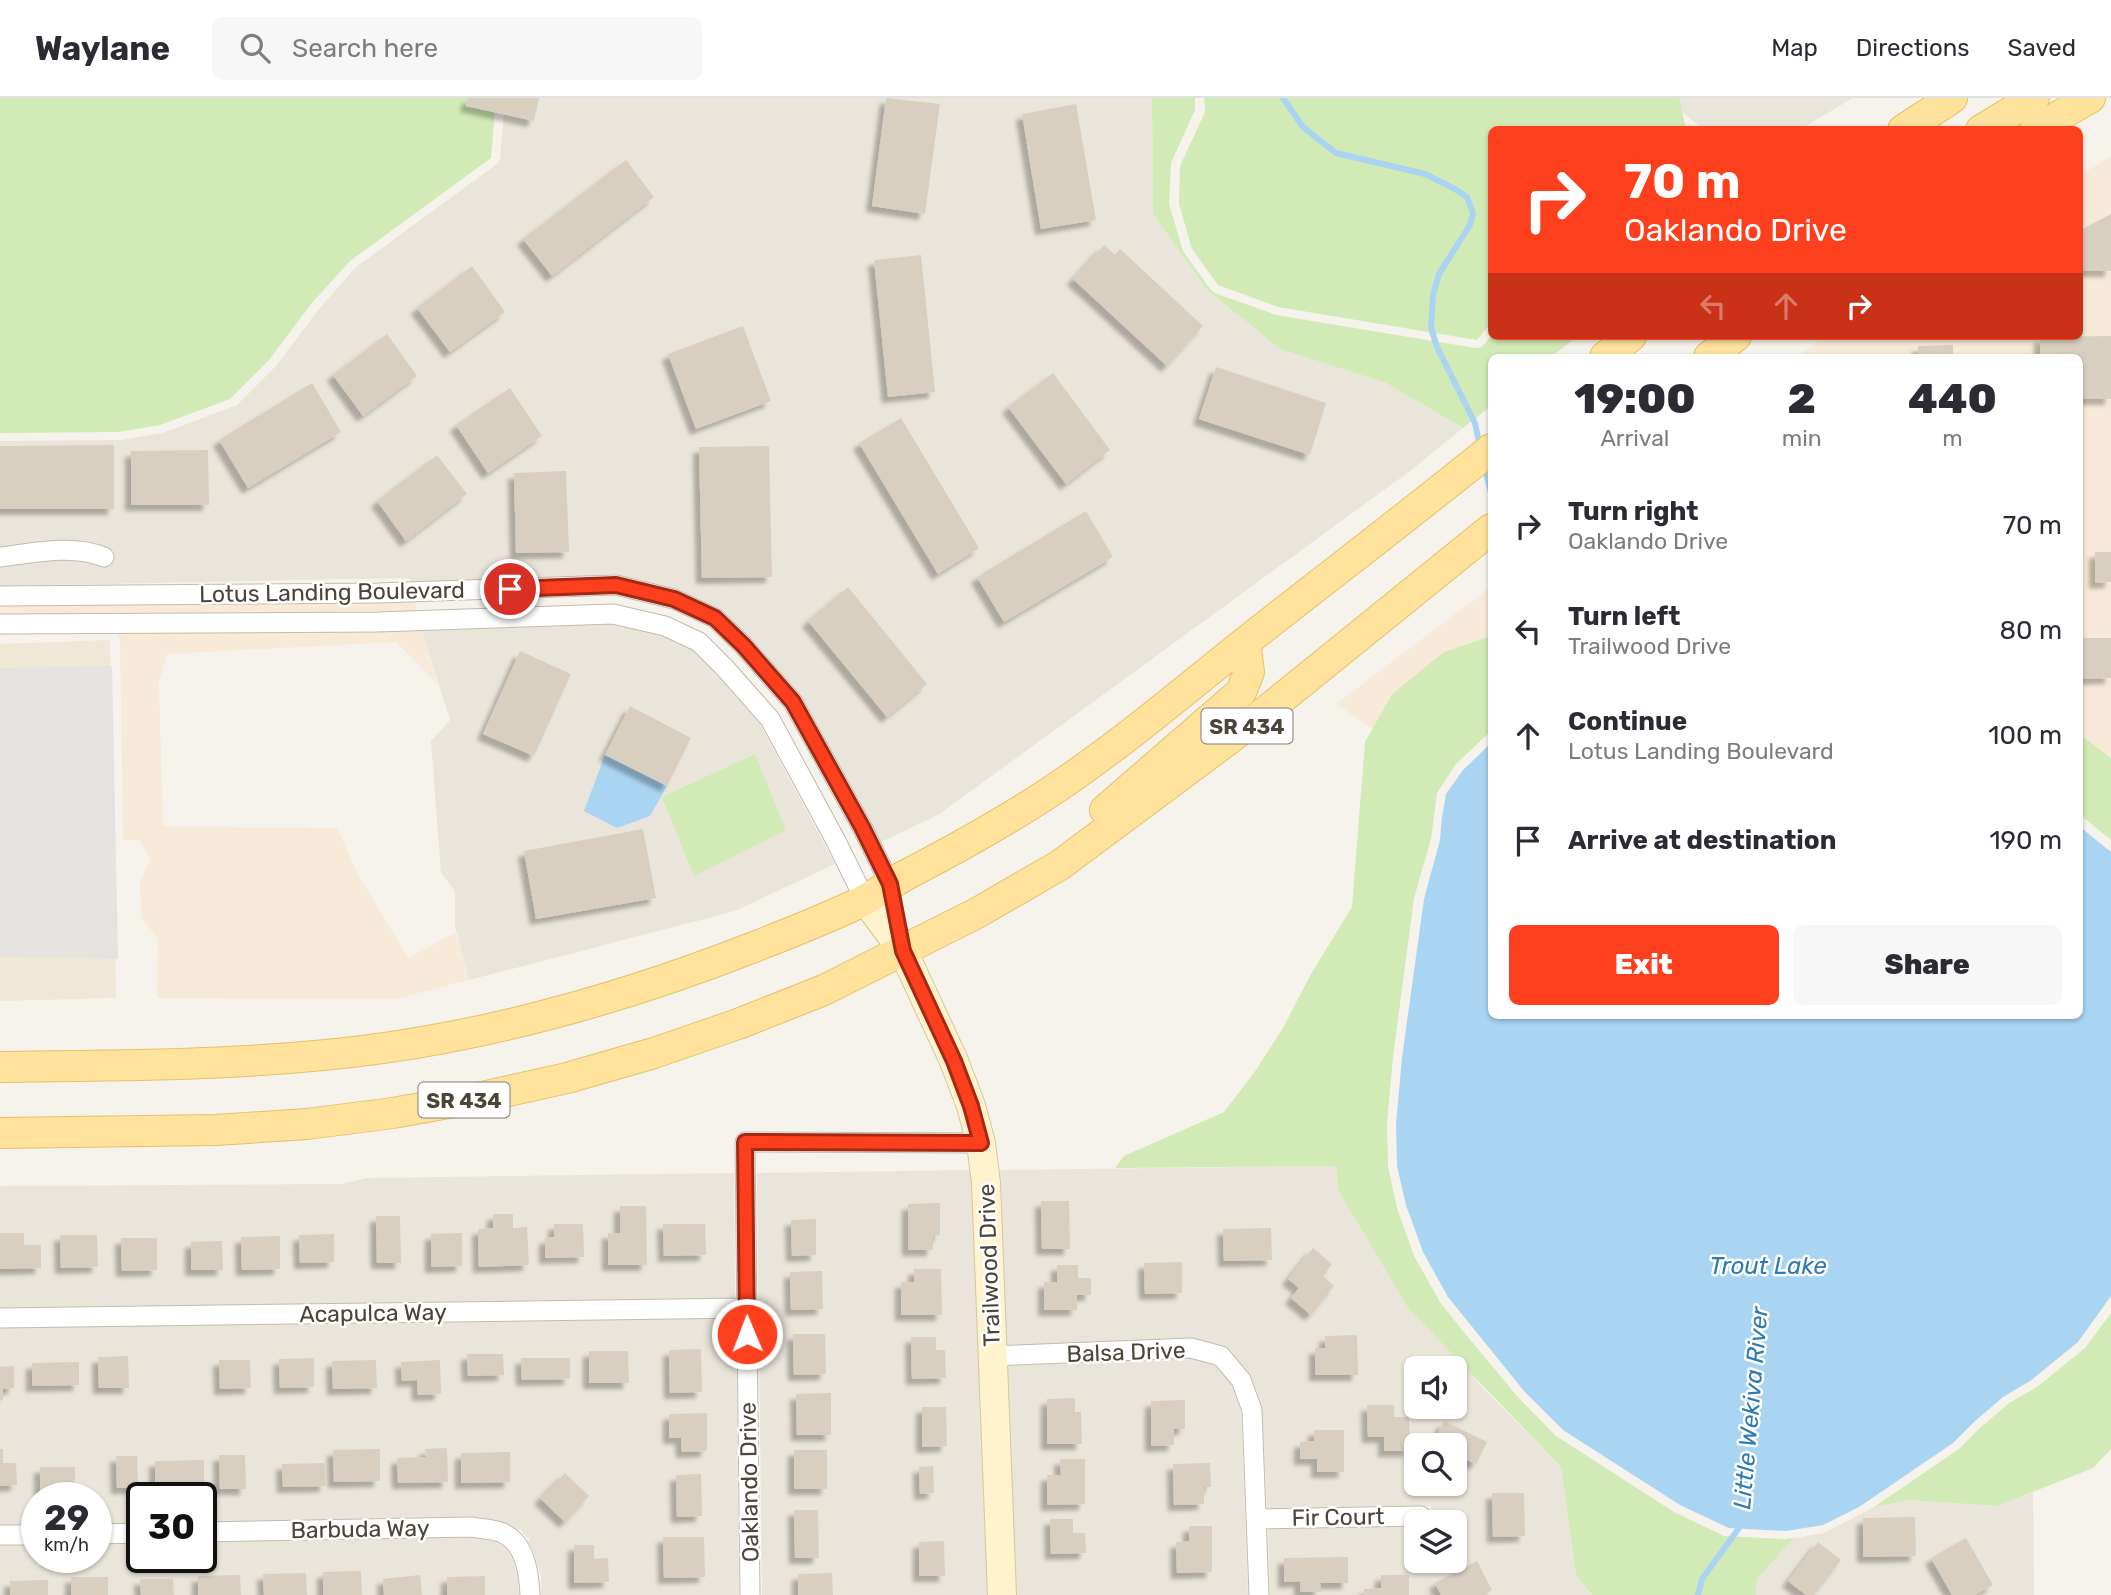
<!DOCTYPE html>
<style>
body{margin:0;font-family:Rubik,sans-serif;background:#f7f7f7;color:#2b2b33;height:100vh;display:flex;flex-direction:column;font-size:26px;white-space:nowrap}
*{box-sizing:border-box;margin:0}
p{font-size:23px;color:#7c7c81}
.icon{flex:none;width:38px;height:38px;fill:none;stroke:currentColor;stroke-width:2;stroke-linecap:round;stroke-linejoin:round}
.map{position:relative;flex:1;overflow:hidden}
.details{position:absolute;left:1488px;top:256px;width:595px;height:665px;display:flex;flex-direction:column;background:#fff;border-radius:10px;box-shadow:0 2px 5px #0004}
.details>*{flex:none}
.top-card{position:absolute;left:1488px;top:28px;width:595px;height:214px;border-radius:10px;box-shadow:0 2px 5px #0004;background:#fc3f1d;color:#fff;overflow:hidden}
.tools{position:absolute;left:1404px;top:1258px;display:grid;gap:14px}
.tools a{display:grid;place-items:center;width:63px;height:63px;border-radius:10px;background:#fff;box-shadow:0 2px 5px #0004;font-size:35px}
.speed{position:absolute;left:21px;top:1384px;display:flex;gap:14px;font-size:35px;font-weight:700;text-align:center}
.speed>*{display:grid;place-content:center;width:91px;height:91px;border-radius:50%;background:#fff;box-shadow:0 2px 5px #0004;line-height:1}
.speed small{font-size:18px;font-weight:400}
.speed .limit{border:4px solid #111;border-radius:10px;background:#fff;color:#111}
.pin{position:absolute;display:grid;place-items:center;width:60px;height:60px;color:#fff;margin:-30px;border:4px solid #fff;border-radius:50%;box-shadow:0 2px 7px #0007}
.me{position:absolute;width:77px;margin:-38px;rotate:359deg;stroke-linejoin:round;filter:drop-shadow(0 0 5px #0008)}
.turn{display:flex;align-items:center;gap:24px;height:147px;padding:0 21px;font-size:32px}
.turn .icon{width:91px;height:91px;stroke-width:2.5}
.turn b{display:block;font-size:49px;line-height:60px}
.lanes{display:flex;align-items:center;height:66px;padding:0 21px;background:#0003;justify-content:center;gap:35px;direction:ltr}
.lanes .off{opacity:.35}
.eta{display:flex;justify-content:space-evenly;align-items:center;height:119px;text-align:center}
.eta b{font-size:42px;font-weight:800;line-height:49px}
.button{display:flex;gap:14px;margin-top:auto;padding:14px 21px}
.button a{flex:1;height:80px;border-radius:10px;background:#fc3f1d;color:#fff;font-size:28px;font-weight:800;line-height:80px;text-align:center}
.button a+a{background:#f7f7f7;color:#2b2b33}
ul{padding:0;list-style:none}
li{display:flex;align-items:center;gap:21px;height:105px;padding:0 21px}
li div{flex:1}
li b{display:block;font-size:26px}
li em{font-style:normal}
header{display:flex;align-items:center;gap:42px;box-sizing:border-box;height:98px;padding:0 35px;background:#fff;border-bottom:2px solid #e1e1e2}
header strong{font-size:33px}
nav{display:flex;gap:38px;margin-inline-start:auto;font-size:24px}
.search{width:490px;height:63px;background:#f7f7f7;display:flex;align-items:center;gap:18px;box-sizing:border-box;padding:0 24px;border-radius:10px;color:#7c7c81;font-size:26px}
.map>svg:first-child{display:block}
.residential{fill:#eae5da;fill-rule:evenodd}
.commercial{fill:#f7ead8}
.education{fill:#efe8d6}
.green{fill:#d2eab5}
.parking{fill:#e5e3e0}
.water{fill:#a9d4f2}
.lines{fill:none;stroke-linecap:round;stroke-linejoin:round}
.stream{stroke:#a9d4f2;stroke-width:6}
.building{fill:#d8cfc1;filter:url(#shadow)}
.street-casing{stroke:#c2bbae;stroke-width:21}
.secondary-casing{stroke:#d6c79b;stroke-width:30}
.primary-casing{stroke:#e6c16a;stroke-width:32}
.street{stroke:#fff;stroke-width:19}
.secondary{stroke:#fff3cd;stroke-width:28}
.primary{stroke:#ffe39c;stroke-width:30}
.route-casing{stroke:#a42913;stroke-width:18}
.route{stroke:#fc3f1d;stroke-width:12}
.labels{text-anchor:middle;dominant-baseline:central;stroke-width:5;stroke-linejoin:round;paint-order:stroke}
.shield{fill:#fff;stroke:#817c74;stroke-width:2}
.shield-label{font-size:21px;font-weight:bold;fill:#4b4439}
.street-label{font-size:23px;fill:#4b4439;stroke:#fff}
.water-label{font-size:24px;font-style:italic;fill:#2e7ab2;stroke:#fff}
</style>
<header>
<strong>Waylane</strong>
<div class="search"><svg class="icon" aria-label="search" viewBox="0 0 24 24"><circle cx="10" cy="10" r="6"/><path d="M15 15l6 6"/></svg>Search here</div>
<nav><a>Map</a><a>Directions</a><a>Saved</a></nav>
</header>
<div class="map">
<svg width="2111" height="1497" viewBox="0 0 2111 1497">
<defs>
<filter id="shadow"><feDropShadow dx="-6" dy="6" stdDeviation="2" flood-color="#0004"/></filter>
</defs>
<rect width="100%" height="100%" fill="#f6f3ec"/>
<path class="residential" d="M505 0H1152L1153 116 1207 192 1280 251 1386 285 1463 330 1410 373 938 717 881 744 803 600 753 542 720 511 677 491 616 478 411 485 409 480 0 488V343L121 342 163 335 237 307 276 268 319 211 356 169 497 66 500 62Z
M1665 0H1853L1799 32 1703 31Z
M612 526 661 537 692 551 716 575 760 626 835 766 735 813 469 882 455 828V793L441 775 431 643 450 622 422 533Z
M1336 1068 1338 1092 1479 1286 1561 1369 1576 1477 1592 1497H1270L1268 1431 1416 1428V1463H1454V1424H1432L1431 1408 1267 1411 1262 1309 1249 1276 1230 1252 1224 1248 1191 1240 1003 1248 995 1072ZM1416 1270H1454V1309H1416ZM1416 1348H1454V1386H1416Z
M973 1072 991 1497H762L757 1075Z
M734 1075 735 1200 0 1210V1088L342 1086 368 1080Z
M736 1220 739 1497H541V1479L535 1458 528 1444 530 1441 524 1437 520 1431 516 1432 503 1425 474 1420 201 1424V1400H142V1425L96 1426V1400H37V1427L0 1428V1230Z
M1190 1260 1214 1266 1231 1286 1241 1313 1248 1497H1013L1004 1268Z
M2033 1394 2034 1497H1756L1757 1481 1794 1440 1824 1435 1874 1409 1908 1402 1997 1408Z
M471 1439 496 1444 507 1450 514 1464 518 1482 519 1497H0V1447H37V1460H96V1445H142V1460H201V1444Z"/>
<path class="commercial" d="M2111 58V660L2079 636V259H1797L1825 238H2079V78Z
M1491 489V538L1444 554 1392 596 1373 631 1336 606Z
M415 504 417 513 0 517V507Z
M422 533 438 587 396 544 167 556 159 584 163 729 337 730 359 778 408 860 456 834 469 882 395 901 157 900 158 841 141 819 140 783 151 761 139 742H123L120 542 118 537 112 534Z"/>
<path class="education" d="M110 542 116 900 0 903V546Z"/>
<path class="green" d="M0 0H496L491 60 350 163 311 206 269 262 230 301 160 327 119 334 0 335Z
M1152 0H1195V12L1171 65 1169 106 1183 153 1211 192 1215 195 1276 217 1475 250 1482 249 1491 238H1578L1551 259H1491V308L1463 330 1386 285 1280 251 1207 192 1153 116Z
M1204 0H1679L1686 31 1491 32V225L1477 242 1278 209 1218 187 1192 151 1179 106 1180 68 1205 14Z
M1491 538V633L1456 666 1437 695 1431 741 1414 800 1393 959 1387 1025 1388 1068 1397 1110 1414 1158 1440 1204 1467 1238 1517 1298 1556 1338 1674 1414 1724 1438 1785 1441 1794 1440 1757 1481 1756 1497H1592L1576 1477 1561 1369 1409 1211 1338 1092 1336 1068 1115 1070 1124 1058 1224 1014 1256 972 1283 930 1311 876 1352 809 1365 644 1392 596 1444 554Z
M2079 636 2111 660V742L2079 716Z
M755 656 786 732 694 778 662 699Z
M2111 1215V1351L2093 1370 1997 1408 1908 1402 1874 1409 1959 1351 1980 1330 2009 1305 2037 1289 2085 1250Z"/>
<path class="parking" d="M112 568 118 861 0 859V570Z"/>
<path class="water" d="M1491 645V917H2079V728L2111 754V1198L2078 1244 2030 1283 2003 1299 1974 1324 1953 1345 1859 1409 1823 1427 1786 1433 1729 1430 1680 1407 1563 1332 1524 1293 1448 1199 1423 1154 1406 1107 1397 1068 1396 1026 1402 960 1424 801 1440 742 1442 719 1446 696 1463 672Z
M605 657 667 688 650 718 617 730 584 713Z"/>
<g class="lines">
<path class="stream" d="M1283 0 1303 29 1336 55 1425 76 1455 91 1467 99 1473 115 1470 127 1439 176 1433 197 1431 230 1437 249 1475 325 1480 349
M1484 366 1491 395
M1698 1497 1702 1481 1739 1430 1740 1423"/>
</g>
<path class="building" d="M468 0H539L534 23 466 8Z
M886 0 940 6 925 116 872 108Z
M1076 6 1096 122 1041 131 1022 16Z
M626 62 654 99 552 178 523 141Z
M2111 116V173H2079V133Z
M1104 147 1115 157 1120 151 1203 228 1167 268 1073 181Z
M921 157 935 294 888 299 874 162Z
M472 168 505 214 450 254 417 210Z
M743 228 771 303 696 331 668 256Z
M387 236 417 278 363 318 333 277Z
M2111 238V301H2079V259H2040V239Z
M1953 247V259H1918V248Z
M1216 269 1326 305 1310 357 1199 321Z
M1053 275 1110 352 1066 386 1008 309Z
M312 285 341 334 248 390 219 342Z
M510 290 542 338 488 375 456 327Z
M901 320 979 450 938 476 859 345Z
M114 347V411H0V348Z
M769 348 772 479 702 480 699 349Z
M208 352 209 407H131V353Z
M437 357 467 396 406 443 377 403Z
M566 373 569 454 516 455 514 375Z
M1086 413 1113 459 1004 524 977 479Z
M2095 454H2111V484L2095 485Z
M848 489 927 586 887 619 808 523Z
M2079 540H2111V580L2079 581Z
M520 553 571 576 534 658 483 636Z
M630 608 691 640 667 688 605 657Z
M643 731 656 800 536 821 524 753Z
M1041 1103H1069L1070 1151H1042Z
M940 1105V1137L933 1138V1152H908V1106Z
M620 1108H646L647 1167H608V1135H620Z
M493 1116H513V1130L527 1129 529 1167 479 1169 478 1131 493 1130Z
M376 1118H400L401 1165H377Z
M816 1121V1157L792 1158 791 1122Z
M554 1126H583L584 1159 545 1160V1140L554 1139Z
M663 1126H705L706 1157 664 1158Z
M1271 1130 1272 1162 1224 1163 1223 1131Z
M0 1135H24V1147H41V1170L0 1171Z
M462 1135V1168L431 1169V1136Z
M334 1136V1164L300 1165 299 1137Z
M60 1137H97L98 1169 61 1170Z
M280 1138V1171L242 1172 241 1139Z
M121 1140H157V1172L122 1173Z
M222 1143 223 1172H191V1144Z
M1313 1150 1332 1166 1323 1178 1334 1188 1311 1217 1291 1200 1299 1190 1288 1181Z
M1182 1164V1195L1145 1196 1144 1165Z
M1057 1167H1078V1180H1091V1197H1077V1212H1044V1184H1057Z
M914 1171H941L942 1217H901V1184H914Z
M822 1173 823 1211 791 1212 790 1174Z
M793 1236H825L826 1276 794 1277Z
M1357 1237 1358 1277H1315V1250H1325V1238Z
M911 1239H936V1252H945L946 1280 912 1281Z
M701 1251 702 1294 670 1295 669 1252Z
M589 1253H628L629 1285H589Z
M467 1256H503L504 1277 468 1278Z
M128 1258 129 1290H99L98 1259Z
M314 1260V1289L280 1290 279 1261Z
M521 1260H570V1281L522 1282Z
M219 1262H250L251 1290 220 1291Z
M376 1262 377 1290 333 1291 332 1263Z
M440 1262 441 1296 418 1297 417 1282 402 1283 401 1264Z
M79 1264V1287L32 1288V1265Z
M14 1268V1290L3 1291V1302L0 1303V1269Z
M831 1295V1337H797L796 1296Z
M1075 1300V1314H1081L1082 1346H1047V1301Z
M1185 1302V1331H1174V1347L1151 1348V1303Z
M1367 1307H1394V1319H1409L1410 1353H1384V1339H1368Z
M922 1309H946L947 1348 922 1349Z
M707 1315V1353L682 1354 681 1340H669V1316Z
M1444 1323 1487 1344 1476 1366 1454 1356V1348H1437L1433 1345Z
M1314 1332H1344V1374H1317V1361H1300V1344L1314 1343Z
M447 1350 448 1384 398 1385 397 1360 426 1359 425 1351Z
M0 1351H3V1365H16L17 1387 0 1388Z
M380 1351V1383L334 1384 333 1352Z
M794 1352H827V1391H794Z
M510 1354V1384L461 1385V1355Z
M219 1357H245L246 1391H220Z
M116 1358H137L138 1390H117Z
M1060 1361H1085V1406L1047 1407V1377H1061Z
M204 1362V1386L155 1387V1363Z
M325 1365 326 1388 283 1389 282 1366Z
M1210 1365 1211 1389H1204V1406L1174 1407 1173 1366Z
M933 1368 934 1395 920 1396 919 1369Z
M40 1369H75V1393H40Z
M565 1375 589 1398 565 1424 540 1400Z
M701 1376 702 1418 677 1419 676 1377Z
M1492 1395H1524L1525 1438 1493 1439Z
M794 1412H818L819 1460H795Z
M1915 1419 1916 1458 1863 1459V1420Z
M1050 1421H1073V1435H1085L1086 1455 1051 1456Z
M1189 1428H1212V1474L1177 1475 1176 1444 1189 1443Z
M663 1439H704L705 1479 664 1480Z
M1966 1440 1993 1487 1975 1497H1952L1931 1460Z
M944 1443 945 1478H919V1444Z
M1818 1444 1841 1462 1814 1497H1806L1788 1483Z
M574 1447H594V1461L608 1460 609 1484 574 1485Z
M1348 1459V1485H1320L1321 1494H1300V1483L1284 1484V1460Z
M1477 1463 1492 1492 1484 1497H1441L1435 1485Z
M361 1473 362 1497H323V1474Z
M306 1475 307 1497H264L263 1476Z
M832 1475 833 1497H798V1476Z
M240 1477 241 1497H198V1478Z
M420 1477 422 1497H384L383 1481Z
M1381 1477H1409V1497H1364V1491L1381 1490Z
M485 1478V1497H447V1479Z
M71 1479H108V1497H71Z
M140 1481H173L174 1497H141Z
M48 1482V1497H10V1483Z"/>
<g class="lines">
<g class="street-casing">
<path id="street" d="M0 459C34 455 72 446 104 459
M0 498 378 495 616 487 674 501 715 520 744 548 793 604 862 729 890 786
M0 526 378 524 613 516 665 528 699 544 724 569 770 621 836 743 865 802
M0 1220 747 1210
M992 1258 1191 1250 1221 1258 1241 1282 1252 1312 1259 1497
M1256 1421 1421 1418
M201 1434 472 1429C481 1431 491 1431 500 1434 525 1443 529 1474 530 1497
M96 1436 142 1435
M0 1437H37
M750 1497 745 1044 981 1045"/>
</g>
<g class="secondary-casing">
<path id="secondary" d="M865 802 903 853 954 963 971 1008 981 1045 986 1085 1002 1497"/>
</g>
<g class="primary-casing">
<path id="primary" d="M1903 32 1952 0
M1981 32 2034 0
M2035 32 2090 0
M1605 259 1631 238
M1709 259 1736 238
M1105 712 1241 594 1249 574 1245 545
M0 969C128 967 256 968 384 950 511 932 634 896 754 849 790 835 826 821 861 804 876 796 890 786 904 778 956 751 1007 723 1056 690 1123 645 1185 592 1248 542 1329 478 1411 416 1491 351
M0 1035 216 1032 307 1026 393 1015 482 999 567 980 654 955 738 926 824 892 977 815 1060 767 1260 618 1491 431"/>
</g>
<use href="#street" class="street"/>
<use href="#secondary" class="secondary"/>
<use href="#primary" class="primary"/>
</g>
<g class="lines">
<g class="route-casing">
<path id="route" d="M510 491 616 487 674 501 715 520 744 548 793 604 862 729 890 786 903 853 954 963 971 1008 981 1045 745 1044 747 1236"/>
</g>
<use href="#route" class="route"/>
</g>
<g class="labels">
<g class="shield">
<rect x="1201.5" y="610.5" width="91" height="35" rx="5"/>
<rect x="418.5" y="984.5" width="91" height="35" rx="5"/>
</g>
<g class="shield-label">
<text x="1247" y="628">SR 434</text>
<text x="464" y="1002">SR 434</text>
</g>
<g class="street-label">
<text transform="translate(332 494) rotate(-1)">Lotus Landing Boulevard</text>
<text transform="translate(989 1167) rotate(-92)">Trailwood Drive</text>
<text transform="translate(373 1215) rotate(-1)">Acapulca Way</text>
<text transform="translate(1126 1254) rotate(-2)">Balsa Drive</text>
<text transform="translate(749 1384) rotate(-91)">Oaklando Drive</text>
<text transform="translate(1338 1419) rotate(-1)">Fir Court</text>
<text transform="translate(360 1431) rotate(-1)">Barbuda Way</text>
</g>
<g class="water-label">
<text x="1768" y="1168">Trout Lake</text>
<text transform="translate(1751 1310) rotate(-85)">Little Wekiva River</text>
</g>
</g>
</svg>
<div class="tools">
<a><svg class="icon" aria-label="sound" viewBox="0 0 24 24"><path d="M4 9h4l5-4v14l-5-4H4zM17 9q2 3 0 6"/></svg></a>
<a><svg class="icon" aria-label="search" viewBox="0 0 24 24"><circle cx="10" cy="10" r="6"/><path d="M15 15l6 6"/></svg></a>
<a><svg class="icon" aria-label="layers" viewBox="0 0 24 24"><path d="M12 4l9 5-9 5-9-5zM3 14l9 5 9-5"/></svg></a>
</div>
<div class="speed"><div>29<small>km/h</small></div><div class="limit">30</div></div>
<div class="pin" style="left:510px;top:491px;background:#d93025"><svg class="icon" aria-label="arrive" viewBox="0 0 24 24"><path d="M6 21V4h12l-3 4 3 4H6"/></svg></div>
<svg class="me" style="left:747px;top:1236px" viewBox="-20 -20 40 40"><circle r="17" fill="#fc3f1d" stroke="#fff" stroke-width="3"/><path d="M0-11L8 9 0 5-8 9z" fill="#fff"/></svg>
<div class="top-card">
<div class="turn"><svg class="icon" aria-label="right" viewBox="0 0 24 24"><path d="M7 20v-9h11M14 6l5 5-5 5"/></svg><div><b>70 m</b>Oaklando Drive</div></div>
<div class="lanes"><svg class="icon off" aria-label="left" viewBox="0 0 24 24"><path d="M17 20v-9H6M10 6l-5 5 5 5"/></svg><svg class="icon off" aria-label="ahead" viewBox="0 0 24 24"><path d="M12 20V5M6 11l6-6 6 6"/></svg><svg class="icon" aria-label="right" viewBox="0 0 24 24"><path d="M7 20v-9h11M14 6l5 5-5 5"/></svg></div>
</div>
<section class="details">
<div class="eta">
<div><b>19:00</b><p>Arrival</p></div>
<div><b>2</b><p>min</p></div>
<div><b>440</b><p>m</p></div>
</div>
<ul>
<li><svg class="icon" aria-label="right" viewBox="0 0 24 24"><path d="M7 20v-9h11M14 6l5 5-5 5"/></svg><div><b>Turn right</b><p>Oaklando Drive</p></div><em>70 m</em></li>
<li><svg class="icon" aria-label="left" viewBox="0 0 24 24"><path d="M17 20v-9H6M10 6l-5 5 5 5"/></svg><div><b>Turn left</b><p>Trailwood Drive</p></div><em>80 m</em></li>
<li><svg class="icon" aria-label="ahead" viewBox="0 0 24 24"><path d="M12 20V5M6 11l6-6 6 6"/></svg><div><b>Continue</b><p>Lotus Landing Boulevard</p></div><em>100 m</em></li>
<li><svg class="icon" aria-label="arrive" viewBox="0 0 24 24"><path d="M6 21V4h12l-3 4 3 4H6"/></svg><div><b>Arrive at destination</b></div><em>190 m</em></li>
</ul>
<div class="button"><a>Exit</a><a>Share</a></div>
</section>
</div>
